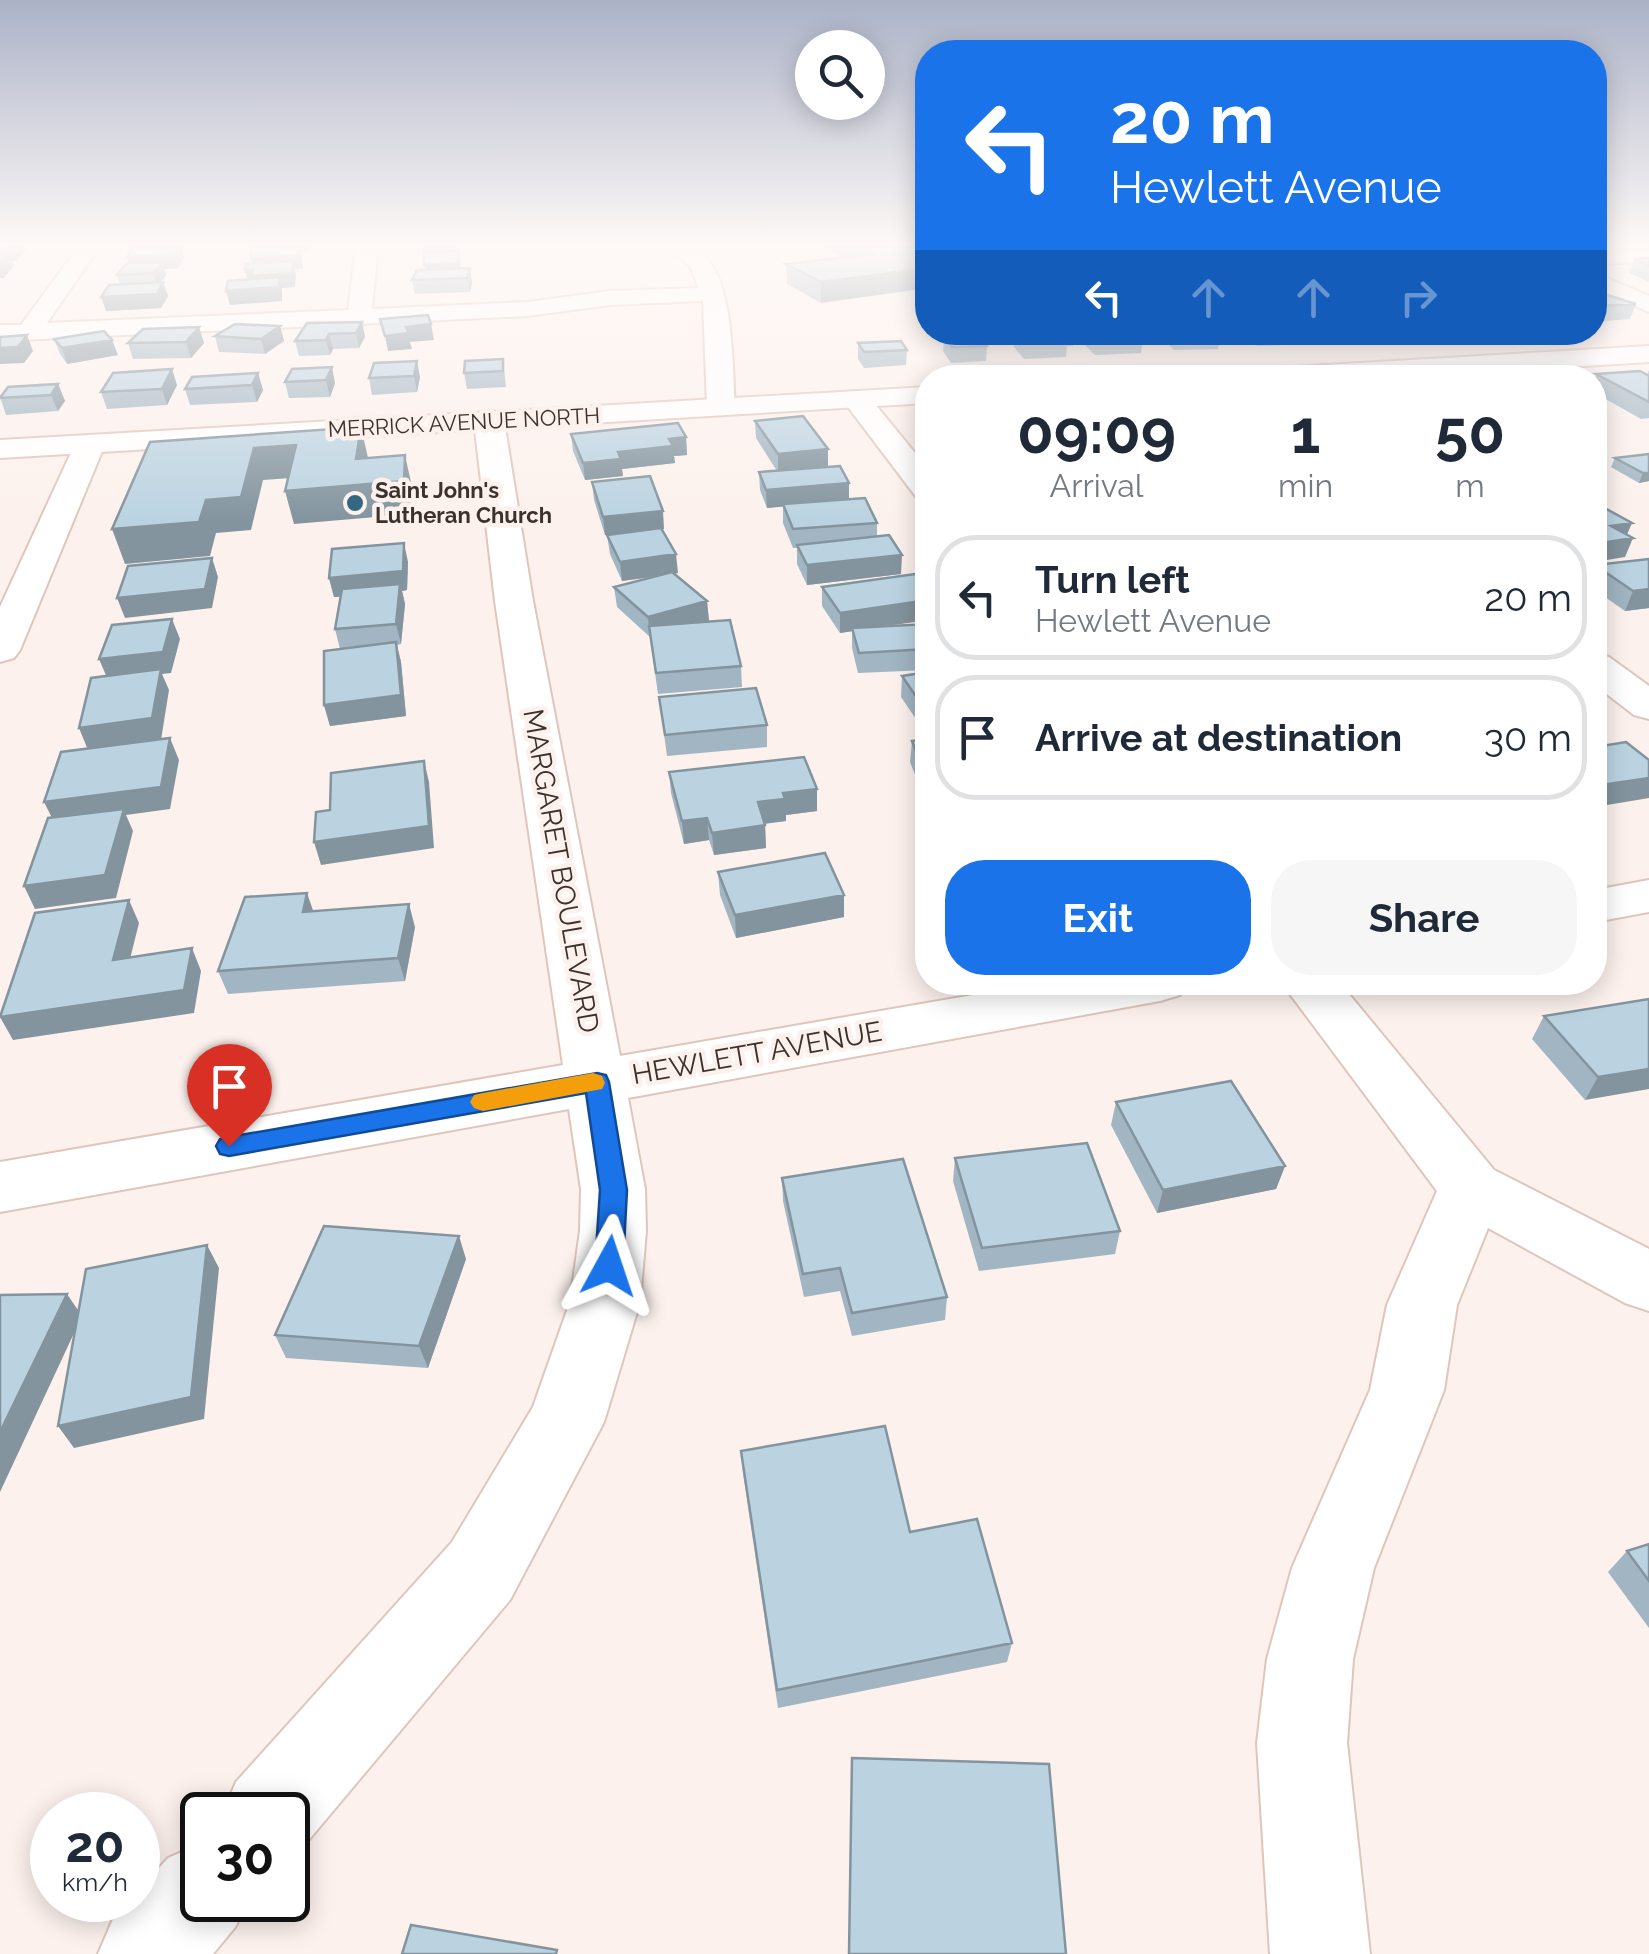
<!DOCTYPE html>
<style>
body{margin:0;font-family:Raleway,sans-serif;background:#f6f6f7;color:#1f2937;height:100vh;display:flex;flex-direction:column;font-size:38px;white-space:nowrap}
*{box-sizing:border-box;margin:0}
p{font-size:32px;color:#747a83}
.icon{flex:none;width:55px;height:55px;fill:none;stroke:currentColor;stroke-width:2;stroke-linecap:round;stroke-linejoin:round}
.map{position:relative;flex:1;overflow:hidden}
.details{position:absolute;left:915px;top:365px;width:692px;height:630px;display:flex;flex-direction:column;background:#fff;border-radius:40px;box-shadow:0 5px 25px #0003}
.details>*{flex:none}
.banner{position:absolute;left:915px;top:40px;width:692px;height:305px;border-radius:40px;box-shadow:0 5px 25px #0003;background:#1a73e8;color:#fff;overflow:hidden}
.tools{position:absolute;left:795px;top:30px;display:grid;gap:20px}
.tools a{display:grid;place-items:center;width:90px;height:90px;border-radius:50%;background:#fff;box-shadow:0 5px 25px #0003;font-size:50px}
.speed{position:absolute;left:30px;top:1792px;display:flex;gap:20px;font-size:50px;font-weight:700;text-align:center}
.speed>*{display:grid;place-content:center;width:130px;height:130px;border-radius:50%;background:#fff;box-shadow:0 5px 25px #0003;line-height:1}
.speed small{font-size:25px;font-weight:400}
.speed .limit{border:5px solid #111;border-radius:15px;background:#fff;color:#111}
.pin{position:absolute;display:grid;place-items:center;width:85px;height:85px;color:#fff;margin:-102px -42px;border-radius:50% 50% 50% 0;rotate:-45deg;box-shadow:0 0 10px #0007}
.pin .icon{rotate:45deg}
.me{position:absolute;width:110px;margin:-55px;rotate:5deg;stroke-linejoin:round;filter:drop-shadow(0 0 8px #0008)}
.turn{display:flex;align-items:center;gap:35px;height:210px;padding:0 30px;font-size:45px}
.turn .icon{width:130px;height:130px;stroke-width:2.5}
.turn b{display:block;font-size:70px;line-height:85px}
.lanes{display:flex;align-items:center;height:95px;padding:0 30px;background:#0003;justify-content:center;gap:50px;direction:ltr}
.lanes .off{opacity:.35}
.eta{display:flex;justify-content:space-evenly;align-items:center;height:170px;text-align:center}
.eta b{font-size:60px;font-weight:700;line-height:70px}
.button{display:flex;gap:20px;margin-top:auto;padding:20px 30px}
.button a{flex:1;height:115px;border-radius:40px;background:#1a73e8;color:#fff;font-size:40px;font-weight:700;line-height:115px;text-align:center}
.button a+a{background:#f6f6f7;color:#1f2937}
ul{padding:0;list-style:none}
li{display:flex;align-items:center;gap:30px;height:125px;margin:0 20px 15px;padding:0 10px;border:5px solid #e0e1e3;border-radius:40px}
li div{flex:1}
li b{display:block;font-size:38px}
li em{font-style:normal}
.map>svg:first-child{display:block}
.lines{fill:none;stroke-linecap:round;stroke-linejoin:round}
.street-casing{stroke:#dfc6bc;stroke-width:4}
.secondary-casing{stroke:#dfc6bc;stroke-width:4}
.street{fill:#fff;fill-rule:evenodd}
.secondary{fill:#fff;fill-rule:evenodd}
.wall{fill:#a1b5c2}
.shaded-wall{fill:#83949e}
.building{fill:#bbd3e1;stroke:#83949e;stroke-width:2.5}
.route{fill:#1a73e8;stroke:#114b97;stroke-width:2.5}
.slow{fill:#f59e0b}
.poi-dot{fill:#336783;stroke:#fcf1ed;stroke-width:4}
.labels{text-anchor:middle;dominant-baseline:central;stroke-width:9;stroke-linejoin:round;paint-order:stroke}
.far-street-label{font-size:22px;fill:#3b312d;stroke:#fcf1ed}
.far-poi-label{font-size:22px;font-weight:bold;fill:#3b312d;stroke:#fcf1ed;text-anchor:start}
.street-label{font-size:28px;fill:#3b312d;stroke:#fcf1ed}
</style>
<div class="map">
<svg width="1649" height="1954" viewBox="0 0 1649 1954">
<rect width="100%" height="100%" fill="#fcf1ed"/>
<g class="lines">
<g class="street-casing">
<path id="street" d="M79 246H100L47 323 348 310 356 246H378L372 309 527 302 610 291 699 288 690 266 665 246C671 246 682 244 689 246 736 260 732 368 735 407L731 413H711L707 407 703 301 610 305 527 316 0 341V325H21Z
M1649 250V262L1595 264V252Z
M1595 273 1649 296V312L1595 289Z
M856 391 866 393 928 469V501L917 498 842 399 846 393Z
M489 412 499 415 504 421 533 601 620 1056 1048 982H1187L1180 995 1160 1001 628 1098 645 1189 646 1231 640 1302 604 1422 510 1600 302 1848 288 1854V1815H222L236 1782 452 1542 533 1407 570 1302 580 1231 581 1189 569 1109 0 1212V1162L563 1065 495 601 474 421 479 415Z
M90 435 101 438 105 444 20 650 14 658 0 662V607L75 444 79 438Z
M1595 654 1609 657 1649 686V719L1634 715 1595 685Z
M1649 880V912L1595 922V890Z
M1281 982H1339L1494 1170 1649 1249V1311L1625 1303 1488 1228 1457 1305 1444 1390 1374 1568 1353 1659 1347 1743 1370 1954H1270L1257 1743 1267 1659 1292 1568 1370 1390 1387 1305 1437 1191Z
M202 1843V1900H247L236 1926 213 1954H98L113 1919 129 1900H138V1891L168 1858Z"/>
</g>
<g class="secondary-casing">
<path id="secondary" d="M1649 346V362L1385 378H1226L1239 370Z
M928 387V403L0 458V440Z"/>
</g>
<use href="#street" class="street"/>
<use href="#secondary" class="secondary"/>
</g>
<path class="wall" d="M134 246H194L181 247 184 257 178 268 164 269 166 275 161 282H163L168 296 161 308 106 311 120 284 117 275 129 263Z
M422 246H458L461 268 472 282 470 292 415 294 412 280 425 269Z
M823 246H928L821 303 787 284 786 264 844 258Z
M1649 258V282L1629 273 1634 259Z
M1595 291 1636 304 1630 319 1595 322Z
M362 322 365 337 359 348 333 349 330 355 299 356 295 341Z
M280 326 284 341 265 354 219 352 215 336Z
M199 327 204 343 191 358 133 359 128 343Z
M1015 332H1074L1073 346H1067L1066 357 1024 359 1014 347Z
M1085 332H1138L1143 337 1141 353 1095 355 1083 343Z
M1168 332H1220L1221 334 1218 349 1174 350 1166 342Z
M1246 332H1294L1291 345 1257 346 1245 335Z
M1316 332H1369L1367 341 1328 343 1315 334Z
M1387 332H1448L1446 338 1399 340Z
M1449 332H1489L1486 339 1462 341Z
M1501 332H1548L1547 336 1510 338Z
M944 336 987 346 986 361 951 363 943 351Z
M54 339 118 355 67 364 60 354Z
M858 343 907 350 906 365 864 368 858 359Z
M503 359 506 387 467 389 464 373Z
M374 363 420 377 417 392 372 395 369 378Z
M292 369 335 383 330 397 289 398 285 382Z
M1649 370V418L1641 419 1595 393 1596 374 1647 375Z
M258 373 263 390 257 402 190 405 185 389Z
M58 384 65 401 58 411 6 415 0 397Z
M177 385 167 405 107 409 101 392Z
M755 421 828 449V467L849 483V500L877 523V537L901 574 807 585 797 564V548H793L783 523V506L767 508 760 490 759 472 777 471 756 438Z
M571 434 686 437 687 455 674 456 675 463 622 469 623 476 585 480 573 451Z
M1649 454V481L1639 483 1611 467 1615 458Z
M592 482 664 529H662L678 573 674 574 707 601 709 621 703 622 741 666 742 687 658 694 650 637 617 607 614 587 653 577 622 581 610 554 607 535H605L594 500Z
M1649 559V608L1625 611 1595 590V565Z
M408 562 407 590 402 591 405 604 401 644 397 645 401 662 406 716 330 726 324 705 340 649 335 629 341 597H334L329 578Z
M822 587 884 626 928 624V670L858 673 852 648V631L840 633 822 606Z
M928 672V737L901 697 902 676Z
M659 697 767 725V747L667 756Z
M928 739V802H926L910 762 912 741Z
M669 772 817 789V811L786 815V821L765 824 766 848 714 855 709 840 684 844 671 793Z
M718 872 844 895V917L736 938 720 895Z
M313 911 415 927 405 981 228 994 218 971Z
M1649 999 1585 1100 1532 1039 1544 1016Z
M1116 1102 1285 1166 1276 1189 1157 1213 1111 1125Z
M955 1158 1120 1231 1115 1254 979 1271 953 1181Z
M782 1178 947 1297 945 1320 852 1336 840 1291 804 1297 783 1201Z
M466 1259 428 1368 286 1358 275 1335Z
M741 1451 910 1532 1012 1643 1007 1662 778 1708 743 1473Z
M1649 1544V1628L1608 1572 1627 1551Z"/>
<path class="shaded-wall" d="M13 246H25L26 250 17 261H12L14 266 4 278H0V248Z
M174 246H181L184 257 178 268 164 269 166 275 157 287 153 273 131 270 127 257Z
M258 246H309L308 251 301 252 303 269H295L296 275 295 287 282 288V301L230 305 226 291 249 284 245 270H253L255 272 251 259Z
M423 246H458L461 276 427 279Z
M470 268 472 282 470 292 467 278Z
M928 268V288L821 303V282Z
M163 282 168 296 161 308 106 311 101 297Z
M362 322 365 337 359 348 356 333Z
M431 324 434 340 410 342 412 349 388 351 385 336 406 327Z
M280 326 284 341 265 354 261 339Z
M199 327 204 343 191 358 186 342Z
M329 334 333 349 330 355 326 340Z
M27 335 33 351 24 363 0 364V348Z
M112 340 118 355 67 364 62 348Z
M417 361 420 377 417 392 414 376Z
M332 367 335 383 330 397 326 380Z
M172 369 177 385 167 405 162 389Z
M258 373 263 390 257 402 252 385Z
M58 384 65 401 58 411 51 395Z
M361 427 368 458 405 455 412 487 411 514 294 524 285 491 356 459Z
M686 437 687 455 674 456 675 463 622 469 623 476 585 480 583 463 618 452 669 439Z
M296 445 304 477 263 480 251 530 216 533 210 556 125 564 112 529 206 500 254 448Z
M828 449V467L778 472V454Z
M1643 473H1649V481L1639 483Z
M849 483V501L767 508 766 490Z
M663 511 664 529 605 535 603 517Z
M1632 523 1625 539 1633 538 1625 557 1595 562V544L1611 526Z
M404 543 408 562 407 590 402 591 405 604 401 644 396 624 400 591 334 597 329 578Z
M676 554 678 573 622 581 620 562Z
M902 555 901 574 807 585V565Z
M212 558 218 577 212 608 125 618 117 598Z
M1649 589V608L1625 611 1633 591Z
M928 600V620L840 633V613Z
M707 601 709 621 650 637 648 617Z
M172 619 180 639 171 673 162 674 169 690 161 740 88 750 79 728 108 680 99 659Z
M396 642 401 662 406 716 330 726 324 705Z
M170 738 179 760 170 809 126 815 133 831 116 898 35 909 24 886 55 824 44 802Z
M424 761 429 782 434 848 321 865 314 842Z
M1649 778V798L1595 807V786Z
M817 789V811L786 815V821L759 824 758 802 783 793Z
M707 818 709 840 684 844 682 821Z
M765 825 766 848 714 855 712 833Z
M307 893 315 916 303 912Z
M844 895V917L736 938 735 915Z
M129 900 139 923 124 983 113 960Z
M409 904 415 927 405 981 398 958Z
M192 948 201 971 194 1013 13 1040 0 1017Z
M1649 1069V1089L1585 1100 1598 1077Z
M1285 1166 1276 1189 1157 1213 1163 1190Z
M459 1236 466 1259 428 1368 419 1346Z
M207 1245 219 1268 204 1419 74 1448 58 1426Z
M67 1294 82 1316 0 1492V1432Z"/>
<path class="building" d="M134 246H178L174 254 127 257Z
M299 246V255L251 259 252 247Z
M859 246H928V268L821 282 786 264 874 254Z
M458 251 459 263 424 265V253Z
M0 253H9L0 263Z
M1649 258V266L1634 259Z
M293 261 292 273 252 276 253 270H245L246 264Z
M162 262 153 273 117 275 127 263Z
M470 268 467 278 412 280 417 270Z
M280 277 279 287 226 291 228 281Z
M163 282 157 294 101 297 109 285Z
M1595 291 1636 304 1595 306Z
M428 315 431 324 406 327 409 333 385 336 380 319Z
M362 322 356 333 329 334 326 340 295 341 307 323Z
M235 324 280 326 261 339 215 336Z
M199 327 186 342 128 343 143 329Z
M104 331 112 340 62 348 54 339Z
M1016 332H1059L1068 342 1026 344Z
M1090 332H1138L1143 337 1097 339Z
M1174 332H1220L1221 334 1177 335Z
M979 334 987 346 952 347 944 336Z
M27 335 18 347 0 348V337Z
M901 341 907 350 864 352 858 343Z
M503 359V371L464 373 465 361Z
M417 361 414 376 369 378 374 363Z
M332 367 326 380 285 382 292 369Z
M172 369 162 389 101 392 113 373Z
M1640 371 1649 376V402L1596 374Z
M258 373 252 385 185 389 192 377Z
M58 384 51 395 0 398 8 387Z
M803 416 828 449 778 454 755 421Z
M678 423 686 437 669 439 673 446 618 452 621 459 583 463 571 434Z
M361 427 356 459 405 455 404 481 285 491 296 445 254 448 241 497 206 500 199 522 112 529 150 442Z
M1649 454V473H1643L1615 458Z
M840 466 849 483 766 490 759 472Z
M650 476 663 511 603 517 592 482Z
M865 498 877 523 793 529 783 504Z
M1601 506 1632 523 1611 526 1633 538 1595 544V507Z
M661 528 676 554 620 562 607 535Z
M889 535 902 555 807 565 797 545Z
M404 543 403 571 329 578 332 549Z
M212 558 205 589 117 598 128 566Z
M1649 559V589L1633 591 1595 565Z
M672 572 707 601 648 617 614 587Z
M915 574 928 590V600L840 613 822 587Z
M400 584 396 624 335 629 342 589Z
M172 619 163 652 99 659 112 625Z
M730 620 741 666 656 673 649 626Z
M928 624V649L859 653 852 628Z
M396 642 401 695 324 705V651Z
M161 669 152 718 79 728 91 678Z
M928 672V714L902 676Z
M756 688 767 725 665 735 659 697Z
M170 738 161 787 44 802 61 752Z
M928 739V780H927L912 741Z
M1626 742 1649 760V778L1595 786V747Z
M804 757 817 789 783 793 785 799 758 802 765 825 712 833 707 818 682 821 669 772Z
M424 761 429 826 314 842 316 812 330 810 331 773Z
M124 809 105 875 24 886 48 818Z
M825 853 844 895 735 915 718 872Z
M307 893 303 912 409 904 398 958 218 971 245 897Z
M129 900 113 960 192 948 184 990 0 1017 35 913Z
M1649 999V1069L1598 1077 1544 1016Z
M1231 1081 1285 1166 1163 1190 1116 1102Z
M1087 1143 1120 1231 982 1248 955 1158Z
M903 1159 947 1297 852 1313 840 1268 803 1274 782 1178Z
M324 1226 459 1236 419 1346 275 1335Z
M207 1245 191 1397 58 1426 86 1269Z
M67 1294 0 1432V1295Z
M885 1426 910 1532 977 1519 1012 1643 777 1690 741 1451Z
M1649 1544V1581L1627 1551Z
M852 1758 1049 1764 1066 1954H849Z
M411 1925 557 1950 556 1954H402Z"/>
<linearGradient id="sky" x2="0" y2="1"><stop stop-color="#abb2c7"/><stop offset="0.47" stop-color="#fef9f7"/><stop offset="1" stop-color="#fef9f7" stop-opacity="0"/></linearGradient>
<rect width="1649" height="520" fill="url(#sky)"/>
<path class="route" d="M597 1073 606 1075 609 1082 627 1190 623 1266 619 1275 609 1278 599 1275 595 1266 600 1190 586 1093 229 1156 220 1154 216 1146 220 1139 229 1137Z"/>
<path class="slow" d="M593 1073 602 1076 605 1083 602 1089 483 1111 474 1108 470 1102 474 1095 483 1093Z"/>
<circle class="poi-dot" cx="355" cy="503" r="10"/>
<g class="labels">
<g class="far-street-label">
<text transform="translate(464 422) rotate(-3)">MERRICK AVENUE NORTH</text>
</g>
<g class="far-poi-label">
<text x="375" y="490">Saint John's<tspan x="375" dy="25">Lutheran Church</tspan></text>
</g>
<g class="street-label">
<text transform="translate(561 871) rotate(80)">MARGARET BOULEVARD</text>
<text transform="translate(757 1053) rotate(-10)">HEWLETT AVENUE</text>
</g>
</g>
</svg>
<div class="tools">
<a><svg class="icon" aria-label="search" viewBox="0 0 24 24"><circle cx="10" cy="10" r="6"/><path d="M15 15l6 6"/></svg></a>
</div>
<div class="speed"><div>20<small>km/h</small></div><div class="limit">30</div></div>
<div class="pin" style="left:229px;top:1146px;background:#d93025"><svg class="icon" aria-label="arrive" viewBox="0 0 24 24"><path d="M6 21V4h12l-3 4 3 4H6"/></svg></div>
<svg class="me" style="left:609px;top:1266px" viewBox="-20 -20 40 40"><path d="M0-17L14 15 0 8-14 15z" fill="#1a73e8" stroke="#fff" stroke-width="4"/></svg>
<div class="banner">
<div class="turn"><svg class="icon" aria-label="left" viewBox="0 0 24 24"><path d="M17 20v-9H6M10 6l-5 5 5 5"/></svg><div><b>20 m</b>Hewlett Avenue</div></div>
<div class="lanes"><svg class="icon" aria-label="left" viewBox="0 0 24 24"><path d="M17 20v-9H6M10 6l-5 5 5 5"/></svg><svg class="icon off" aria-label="ahead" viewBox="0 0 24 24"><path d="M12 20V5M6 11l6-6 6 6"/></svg><svg class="icon off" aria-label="ahead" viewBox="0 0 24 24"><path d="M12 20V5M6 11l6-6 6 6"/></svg><svg class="icon off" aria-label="right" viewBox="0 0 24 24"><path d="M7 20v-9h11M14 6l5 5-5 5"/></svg></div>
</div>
<section class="details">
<div class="eta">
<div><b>09:09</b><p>Arrival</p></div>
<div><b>1</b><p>min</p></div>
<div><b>50</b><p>m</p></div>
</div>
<ul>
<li><svg class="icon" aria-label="left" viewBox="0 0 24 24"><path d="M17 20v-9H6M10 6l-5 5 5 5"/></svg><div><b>Turn left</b><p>Hewlett Avenue</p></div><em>20 m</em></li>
<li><svg class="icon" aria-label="arrive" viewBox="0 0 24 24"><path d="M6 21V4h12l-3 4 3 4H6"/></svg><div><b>Arrive at destination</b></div><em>30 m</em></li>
</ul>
<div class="button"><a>Exit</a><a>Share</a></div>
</section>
</div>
